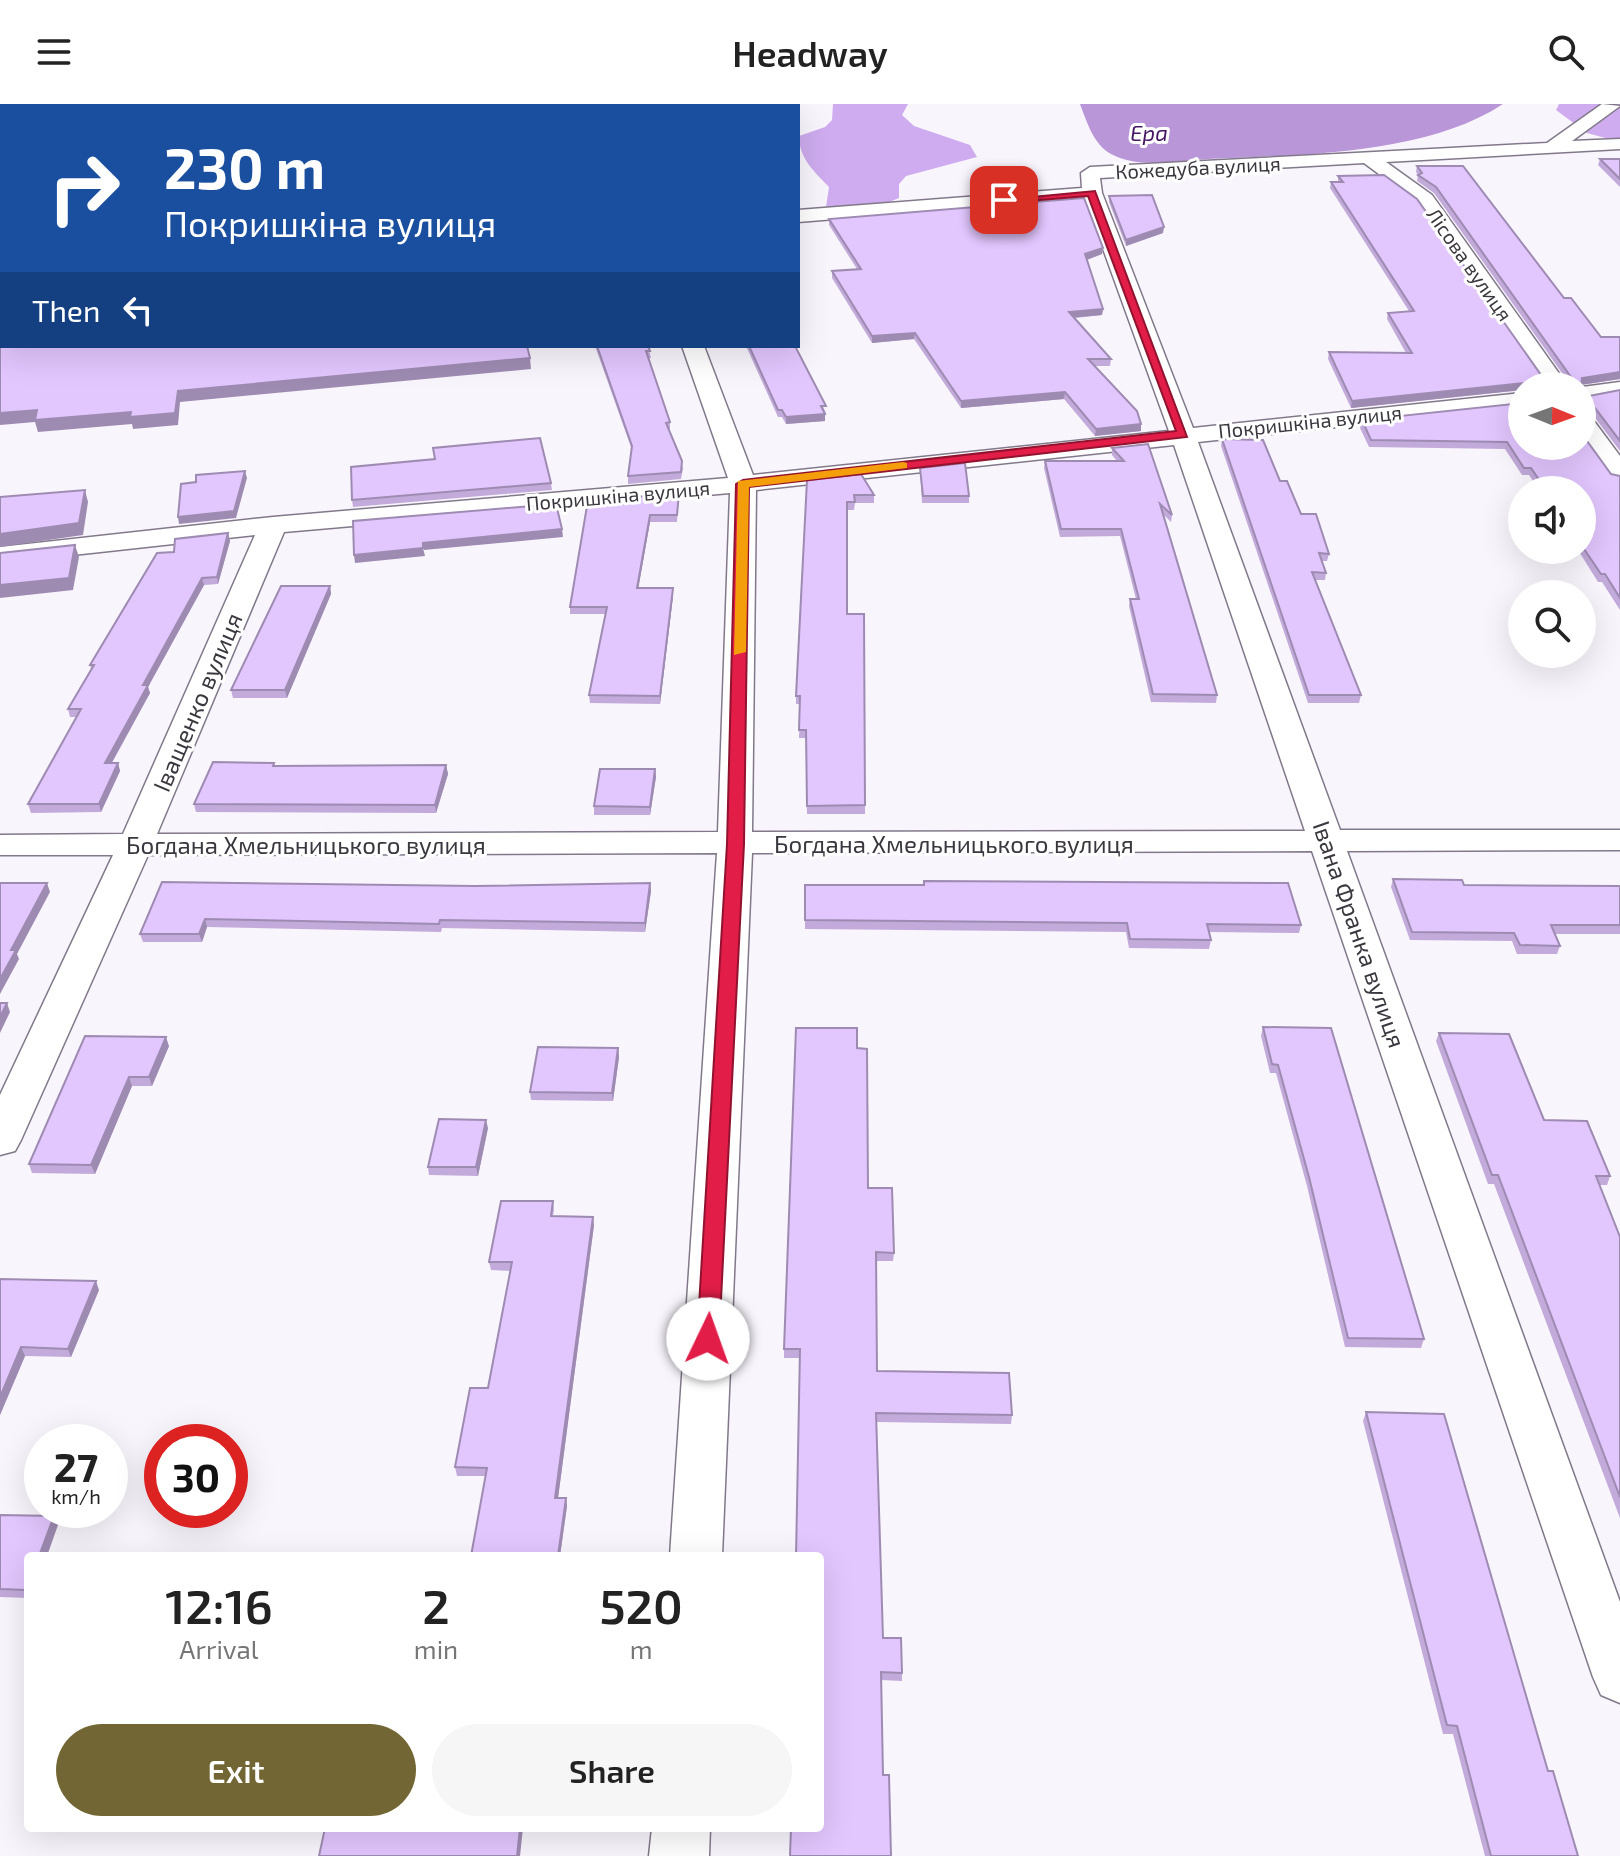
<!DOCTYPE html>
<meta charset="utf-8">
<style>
body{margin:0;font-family:"Exo 2",sans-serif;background:#f6f6f6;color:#222;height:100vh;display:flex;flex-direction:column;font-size:30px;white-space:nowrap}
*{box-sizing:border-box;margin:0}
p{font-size:26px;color:#767676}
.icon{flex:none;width:44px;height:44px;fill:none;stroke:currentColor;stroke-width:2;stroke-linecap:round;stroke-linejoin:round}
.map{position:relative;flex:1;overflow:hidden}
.sheet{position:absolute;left:24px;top:1448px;width:800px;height:280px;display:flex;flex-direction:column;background:#fff;border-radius:8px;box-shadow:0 8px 32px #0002}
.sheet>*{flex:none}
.top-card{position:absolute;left:0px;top:0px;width:800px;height:244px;box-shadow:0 8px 32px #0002;background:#1a4fa0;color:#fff;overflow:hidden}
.needle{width:52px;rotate:91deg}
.tools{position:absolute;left:1508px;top:268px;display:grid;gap:16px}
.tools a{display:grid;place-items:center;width:88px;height:88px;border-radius:50%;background:#fff;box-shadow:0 8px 32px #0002;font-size:40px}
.speed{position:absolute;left:24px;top:1320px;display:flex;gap:16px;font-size:40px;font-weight:700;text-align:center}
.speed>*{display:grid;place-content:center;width:104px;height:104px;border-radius:50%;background:#fff;box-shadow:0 8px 32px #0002;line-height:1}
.speed small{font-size:20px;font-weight:400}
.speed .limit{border:12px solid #d22;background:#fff;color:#111}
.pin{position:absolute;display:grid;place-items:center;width:68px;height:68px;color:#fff;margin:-34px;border-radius:16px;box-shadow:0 4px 12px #0006}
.me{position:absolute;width:88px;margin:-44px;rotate:3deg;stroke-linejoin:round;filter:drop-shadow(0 0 6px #0008)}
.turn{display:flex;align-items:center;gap:28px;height:168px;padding:0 32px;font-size:36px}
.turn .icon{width:104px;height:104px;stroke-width:2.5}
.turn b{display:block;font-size:56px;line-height:68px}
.then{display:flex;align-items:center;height:76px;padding:0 32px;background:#0003;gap:16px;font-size:30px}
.eta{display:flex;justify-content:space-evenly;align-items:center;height:136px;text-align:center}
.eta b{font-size:48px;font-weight:600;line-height:56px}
.button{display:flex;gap:16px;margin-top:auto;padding:16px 32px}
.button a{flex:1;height:92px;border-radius:48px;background:#726734;color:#fff;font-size:32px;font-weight:600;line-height:92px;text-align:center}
.button a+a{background:#f6f6f6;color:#222}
header{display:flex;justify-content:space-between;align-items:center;height:104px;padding:0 32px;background:#fff;font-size:36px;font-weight:600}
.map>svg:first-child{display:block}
.forest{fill:#ceacef}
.water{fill:#b896d8}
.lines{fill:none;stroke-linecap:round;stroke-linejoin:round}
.minor-casing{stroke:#817989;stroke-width:3}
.tertiary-casing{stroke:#817989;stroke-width:3}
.minor{fill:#fff;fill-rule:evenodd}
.tertiary{fill:#fff;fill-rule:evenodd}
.wall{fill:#c2aada}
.shaded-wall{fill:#9e8bb2}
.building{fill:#e2c6fe;stroke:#9e8bb2;stroke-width:2}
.route{fill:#e11d48;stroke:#92132f;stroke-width:2}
.slow{fill:#f59e0b}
.labels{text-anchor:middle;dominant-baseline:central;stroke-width:6;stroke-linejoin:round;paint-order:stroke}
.far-street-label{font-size:20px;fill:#3b373e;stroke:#fff}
.far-water-label{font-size:22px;font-style:italic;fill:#441664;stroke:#fff}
.street-label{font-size:24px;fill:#3b373e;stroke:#fff}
</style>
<header><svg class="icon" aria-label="menu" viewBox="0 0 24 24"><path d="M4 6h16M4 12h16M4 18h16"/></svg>Headway<svg class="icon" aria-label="search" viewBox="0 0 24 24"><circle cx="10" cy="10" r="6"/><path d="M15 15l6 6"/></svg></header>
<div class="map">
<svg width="1620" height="1752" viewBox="0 0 1620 1752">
<rect width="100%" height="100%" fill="#f9f5fd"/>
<path class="forest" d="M833 0H908L902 11 914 22 970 41 977 53 906 72 899 80V94C880 102 844 116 826 103L829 83C815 68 799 55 799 32L825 23 832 16Z
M1559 0H1620V38L1587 29 1556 6Z"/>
<path class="water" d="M1080 0H1503C1426 51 1298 51 1208 55 1178 57 1138 65 1111 50 1093 40 1087 18 1080 0Z"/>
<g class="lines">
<g class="minor-casing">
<path id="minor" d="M1602 0 1620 2 1572 37 1620 35V45L1386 58 1432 91 1568 282H1544L1418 99 1364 59 1100 74 1102 89 1193 324 1522 289V303L1198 338 1340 726H1620V746L1347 747 1620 1498V1599L1601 1591 1593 1573 1312 747 752 749 722 1452H670L717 749 148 751 21 1036 15 1047 0 1051V991L113 751H0V731L123 730 255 431 0 459V443L273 413 728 374 682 242H704L753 371 1169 327 1085 95 798 118V106L1082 84 1081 69 1090 63 1547 39ZM1174 341 1305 727 752 728 756 386ZM730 389 718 728 157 730 284 428Z
M1620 278V292L1582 297V283Z
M1582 311 1591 313 1620 352V378L1611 375 1582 335Z
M652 1724H710L709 1752H649Z"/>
</g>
<g class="tertiary-casing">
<path id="tertiary" d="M0 29H2L0 44Z"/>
</g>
<use href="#minor" class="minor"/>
<use href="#tertiary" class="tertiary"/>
</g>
<path class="wall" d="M1600 55H1620V83L1598 61Z
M1417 62 1564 194 1601 233H1620V277V275L1581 281V282H1522V286L1351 304 1328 255 1329 248 1406 249 1387 215 1388 209 1409 207 1330 84 1331 78H1338V72L1546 278 1567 276 1434 89 1417 77 1418 71 1416 68Z
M1109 92 1163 129 1126 142 1109 98Z
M829 115 1103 144 1102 150 1086 156 1103 205 1102 211 1075 214 1111 255 1110 262H1095L1141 327 1095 332 1064 295 961 304 914 235 872 239 832 174V167L857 165 829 121Z
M595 242H648L651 254H648L670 318V325H669L683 364 681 375 628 380V372L632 346Z
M746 242H795L826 309H825V317L786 320 782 313H778Z
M1620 286V347L1593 311 1582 309V291L1584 293Z
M1522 299 1611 370 1620 372V506L1602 478H1598L1578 446H1582V386H1539L1529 371H1522L1505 345 1369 343 1360 324 1362 316Z
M1222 335 1280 377 1329 450 1327 457H1322L1326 469 1325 476H1315L1361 591 1359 599H1308L1221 342Z
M1112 344 1172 411 1171 418 1164 411 1217 591 1216 599 1151 598 1129 502 1130 495H1136L1120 432 1060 433 1044 364 1045 357H1117L1112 351Z
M435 355 551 379 552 386 353 403 352 396Z
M920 364 969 392V399H922Z
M807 376 874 391V399H855L854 406H847V510H864L865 710H807L806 634H799L800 600H796V592Z
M679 389 677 418H650L638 484 673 492 660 600 590 599 589 591 605 510H570V503L624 400Z
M228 429 230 437 218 480 204 481 148 583 150 589 112 659H118L120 667 101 708 31 709 28 700 76 613H70L68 605 91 565 90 561 174 448Z
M330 482 331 490 287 594H233L231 586Z
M274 659 275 662 446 661 448 670 436 709 196 708 194 700Z
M655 665 656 673 650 711H594V702Z
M1393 775 1464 781 1620 782V830H1555L1560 842 1557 850H1517L1512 837 1410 836 1391 783Z
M162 778 475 782 650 779 651 787 645 828 442 824 441 828 207 823 202 838H143L140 830Z
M805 781 1301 821 1299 829 1209 828 1211 836 1209 845 1129 844 1126 828 805 825Z
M1263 923 1424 1235 1421 1244 1345 1243 1307 1082 1276 969H1270L1261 932Z
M1439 929 1610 1072 1607 1081H1599L1620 1133V1414L1494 1080H1488L1436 937Z
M85 932 169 942 152 982H132L95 1070 32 1069 29 1060Z
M618 944 619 953 613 997 531 996 530 988Z
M857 944 868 1084 894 1149 893 1157H876L877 1267 1012 1311 1011 1320 876 1318 883 1534 902 1569V1577L881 1576 791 1724 800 1254H784V1245Z
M488 1024 478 1072 429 1071 428 1063Z
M553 1097 554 1106 553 1112 594 1121 558 1394H566L567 1402 560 1452H471L486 1372H457L455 1363 488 1284 510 1167 491 1166 489 1158Z
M0 1175 99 1186 71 1253 25 1252 0 1311Z
M1366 1308 1548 1667 1578 1752H1485L1453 1630H1443L1363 1317Z
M0 1411 58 1421 28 1452V1494L0 1493Z"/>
<path class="shaded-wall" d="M388 0H402L399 2H386Z
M1164 123 1163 129 1126 142V136Z
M1103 144 1102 150 1084 157 1085 150Z
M1103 205 1102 211 1069 214V208Z
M915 229 914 235 872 239V232Z
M530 254 531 265 180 298 178 321 133 325 132 320 38 328 35 318 0 321V309L178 287Z
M1620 268V275L1580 281 1582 274Z
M1524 279 1522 286 1351 304 1352 297Z
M1065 288 1064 295 961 304V297Z
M825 310V317L786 320V313Z
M1141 320V327L1095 332 1096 325Z
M245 367 247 374 236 414 179 420 178 413Z
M85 386 88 398 83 431 0 443V430Z
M650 411V418L637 492V484Z
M562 425 563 433 424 446 423 439Z
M228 429 230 437 218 480 217 473Z
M75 441 79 453 73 486 0 494V481Z
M423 444 425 452 355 459 354 451Z
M202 474 204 481 148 583 150 589 107 667 105 659 143 581Z
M330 482 331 490 287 594 285 586Z
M673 484V492L660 600V592Z
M118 659 120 667 101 708 99 700Z
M446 661 448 670 436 709 435 701Z
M655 665 656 673 650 711V703Z
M47 779 50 788 17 850 19 855 0 890V875L11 846Z
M650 779 651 787 645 828V819Z
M205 815 207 823 202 838 199 830Z
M7 899 10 908 0 929V913Z
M166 933 169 942 152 982 149 973Z
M618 944 619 953 613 997 612 989Z
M129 973 132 982 95 1070 91 1061Z
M486 1016 488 1024 478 1072 476 1063Z
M593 1113 594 1121 557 1402 555 1394Z
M96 1177 99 1186 71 1253 68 1245Z
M21 1243 25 1252 0 1311V1293Z
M566 1394 567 1402 560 1452H558Z
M54 1412 58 1421 47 1452H39Z
M520 1724H523L520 1752H517Z"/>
<path class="building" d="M182 0H388L386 2H178Z
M1600 55H1620V75Z
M1417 62H1463L1564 194H1571L1601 233H1620V268L1582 274 1581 282H1527L1524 279 1352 297 1329 248 1412 249 1388 209 1414 207 1331 78H1343L1338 72 1384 71 1417 95 1546 278 1573 276 1436 83 1418 71 1422 69Z
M1152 91 1164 123 1126 136 1109 92Z
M1084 94 1103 144 1085 150 1103 205 1069 208 1111 255H1088L1137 307 1141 320 1096 325 1065 288 961 297 915 229 872 232 832 167 861 165 829 115Z
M2 96V170L0 160V99Z
M0 170H2V242H527L530 254 178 287 175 309 130 313 131 308 35 316 37 306 0 309Z
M597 242H648L650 247H646L670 318 666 319 682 357 681 368 628 372 632 342Z
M749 242H795L826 302H821L825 310 786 313 782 306H778Z
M1620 286V337L1595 304 1582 302V310V291L1584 293Z
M1522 299V342H1582V330L1611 370 1620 372V494L1605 470H1601L1582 442V386H1546L1531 364H1524L1507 338 1371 336 1362 316Z
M540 334 551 379 352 396 351 363 435 355 433 344Z
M1222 335 1263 336 1280 377H1287L1301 410H1316L1329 450 1319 449 1326 469 1312 468 1361 591H1309Z
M1148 340 1172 411 1160 400 1217 591 1153 590 1130 495H1139L1121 425H1061L1045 357H1124L1112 344Z
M965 359 969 392H923L920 364Z
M245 367 234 407 178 413 181 380 196 378V371Z
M861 370 874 391H854L855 398H847V510H864L865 701 807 702 806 626H799L800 592H796L807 376Z
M85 386 79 419 0 430V393Z
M679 389 677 411H650L637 484H673L660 592 589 591 607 503H570L587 402 624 400V394Z
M556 400 562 425 423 439V444L354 451 353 417Z
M228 429 217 473 202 474 143 581H148L105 659H118L99 700H28L81 605H68L94 561H90L157 449 174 448 175 435Z
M75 441 69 474 0 481V449Z
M281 482H330L285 586H231Z
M213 658 274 659 273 662 446 661 435 701 194 700Z
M600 665H655L650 703 594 702Z
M1393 775 1462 776 1464 781 1620 782V821H1551L1560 842 1520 841 1514 829 1412 828Z
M924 777 1288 779 1301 821 1207 820 1211 836 1130 835 1127 819 805 816V781H924Z
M162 778 475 782 650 779 645 819 440 816 439 820 205 815 199 830H140Z
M0 779H47L11 846H16L0 875Z
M0 899H7L0 913Z
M1263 923 1331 924 1424 1235 1348 1234 1309 1073 1278 961 1272 960Z
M796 924H857V944L867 945 868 1084H892L894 1149 876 1148 877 1267 1009 1269 1012 1311 876 1309 883 1534H901L902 1569 881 1568 883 1671H889L891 1752H790L791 1724H820V1452H796L800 1245H784Z
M1439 929 1509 930 1544 1016 1587 1017 1610 1072H1596L1620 1133V1393L1498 1071H1492Z
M85 932 166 933 149 973H129L91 1061 29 1060Z
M538 943 618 944 612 989 530 988Z
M439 1015 486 1016 476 1063H428Z
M501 1097H553L551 1112 593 1113 555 1394H566L558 1452H471L487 1364 455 1363 470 1284H488L512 1158H489Z
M0 1175 96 1177 68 1245 21 1243 0 1293Z
M1366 1308 1444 1310 1548 1667H1553L1578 1752H1491L1457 1622 1447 1621Z
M0 1411 54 1412 39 1452H28V1481L26 1486 0 1485Z
M325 1724H520L517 1752H319Z"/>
<path class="route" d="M1095 87 1187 333 749 383 744 740 719 1235 716 1242H700L697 1235 727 740 736 380 743 376 1176 327 1088 92 1004 99 999 96Z"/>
<path class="slow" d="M903 358 907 359V364L749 383 746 548 734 551 738 377Z"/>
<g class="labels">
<g class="far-street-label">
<text transform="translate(1198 63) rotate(-3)">Кожедуба вулиця</text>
<text transform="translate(1470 160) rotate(55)">Лісова вулиця</text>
<text transform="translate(1310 317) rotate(-6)">Покришкіна вулиця</text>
<text transform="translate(618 391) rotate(-5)">Покришкіна вулиця</text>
</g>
<g class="far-water-label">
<text x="1149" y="28">Ера</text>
</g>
<g class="street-label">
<text transform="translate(197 598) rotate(-67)">Іващенко вулиця</text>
<text x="954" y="739">Богдана Хмельницького вулиця</text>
<text x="306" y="740">Богдана Хмельницького вулиця</text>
<text transform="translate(1360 830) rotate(71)">Івана Франка вулиця</text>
</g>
</g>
</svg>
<div class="tools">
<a><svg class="needle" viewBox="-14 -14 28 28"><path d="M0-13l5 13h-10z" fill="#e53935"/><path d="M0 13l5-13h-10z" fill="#767676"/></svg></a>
<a><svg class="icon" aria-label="sound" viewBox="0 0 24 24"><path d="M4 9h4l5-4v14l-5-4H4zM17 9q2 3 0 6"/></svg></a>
<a><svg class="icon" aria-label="search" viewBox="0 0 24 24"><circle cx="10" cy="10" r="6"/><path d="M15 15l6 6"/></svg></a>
</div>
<div class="speed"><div>27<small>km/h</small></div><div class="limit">30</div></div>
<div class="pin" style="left:1004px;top:96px;background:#d93025"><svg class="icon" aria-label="arrive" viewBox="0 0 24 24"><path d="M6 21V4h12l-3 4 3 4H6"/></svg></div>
<svg class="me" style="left:708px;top:1235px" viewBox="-20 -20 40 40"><circle r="19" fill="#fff"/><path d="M0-13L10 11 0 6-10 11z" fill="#e11d48"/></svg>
<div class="top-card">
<div class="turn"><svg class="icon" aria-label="right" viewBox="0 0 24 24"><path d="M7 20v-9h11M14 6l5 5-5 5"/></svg><div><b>230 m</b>Покришкіна вулиця</div></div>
<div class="then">Then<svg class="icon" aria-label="left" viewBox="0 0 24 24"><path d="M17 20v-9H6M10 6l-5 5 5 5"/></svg></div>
</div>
<section class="sheet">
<div class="eta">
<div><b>12:16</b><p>Arrival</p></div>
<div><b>2</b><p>min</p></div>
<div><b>520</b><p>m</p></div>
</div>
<div class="button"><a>Exit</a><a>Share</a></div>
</section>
</div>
